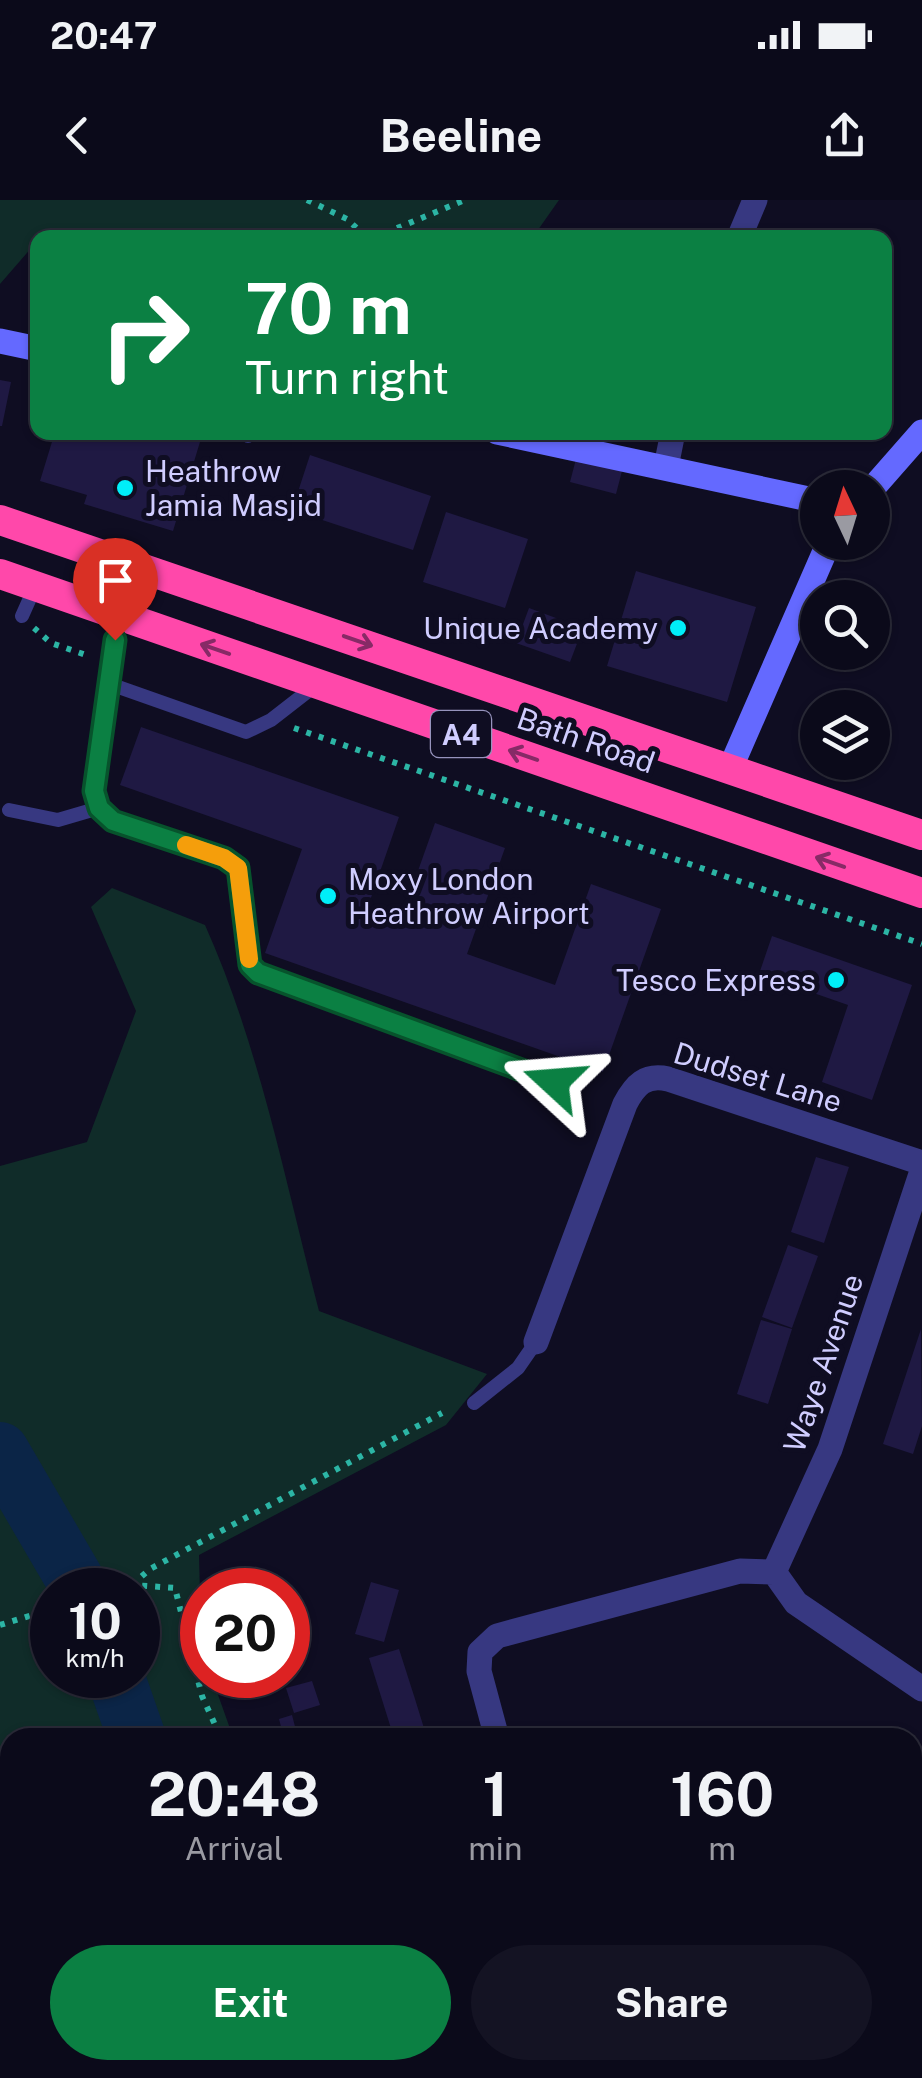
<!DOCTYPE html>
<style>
body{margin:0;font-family:"Public Sans",sans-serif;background:#141323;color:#f1f3f6;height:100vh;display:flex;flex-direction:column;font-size:38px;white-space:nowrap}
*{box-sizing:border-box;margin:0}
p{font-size:32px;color:#9a9aa2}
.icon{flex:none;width:55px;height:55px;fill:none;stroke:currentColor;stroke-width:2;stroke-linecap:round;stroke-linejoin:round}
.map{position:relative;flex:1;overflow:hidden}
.drawer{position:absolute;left:0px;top:1528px;width:922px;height:352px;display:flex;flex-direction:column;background:#0b0a1a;border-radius:30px 30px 0 0;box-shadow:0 2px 8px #0004,0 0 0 2px #2b2b39}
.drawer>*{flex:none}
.banner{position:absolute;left:30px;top:30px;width:862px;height:210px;border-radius:20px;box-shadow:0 2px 8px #0004,0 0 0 2px #2b2b39;background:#0b8043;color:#fff;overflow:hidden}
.needle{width:65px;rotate:356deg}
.tools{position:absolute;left:800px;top:270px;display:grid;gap:20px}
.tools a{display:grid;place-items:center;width:90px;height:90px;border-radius:50%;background:#0b0a1a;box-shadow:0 2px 8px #0004,0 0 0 2px #2b2b39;font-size:50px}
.speed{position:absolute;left:30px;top:1368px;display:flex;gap:20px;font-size:50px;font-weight:700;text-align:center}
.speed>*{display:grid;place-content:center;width:130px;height:130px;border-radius:50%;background:#0b0a1a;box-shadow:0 2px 8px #0004,0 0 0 2px #2b2b39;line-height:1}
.speed small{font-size:25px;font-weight:400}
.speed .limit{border:15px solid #d22;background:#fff;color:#111}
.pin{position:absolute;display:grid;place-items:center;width:85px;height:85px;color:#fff;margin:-102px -42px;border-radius:50% 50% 50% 0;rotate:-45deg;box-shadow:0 0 10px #0007}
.pin .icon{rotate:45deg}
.me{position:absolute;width:110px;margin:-55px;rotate:289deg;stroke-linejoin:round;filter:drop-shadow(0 0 8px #0008)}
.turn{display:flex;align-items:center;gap:35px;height:210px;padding:0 50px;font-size:45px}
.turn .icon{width:130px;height:130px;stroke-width:2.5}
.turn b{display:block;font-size:70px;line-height:85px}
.eta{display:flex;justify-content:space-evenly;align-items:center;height:170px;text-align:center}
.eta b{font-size:60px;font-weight:700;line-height:70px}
.button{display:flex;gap:20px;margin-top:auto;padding:20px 50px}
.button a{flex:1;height:115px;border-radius:60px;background:#0b8043;color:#fff;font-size:40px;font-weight:700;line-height:115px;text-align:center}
.button a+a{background:#141323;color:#f1f3f6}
.status{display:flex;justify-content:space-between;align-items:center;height:70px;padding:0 50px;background:#0b0a1a;direction:ltr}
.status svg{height:28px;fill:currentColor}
header{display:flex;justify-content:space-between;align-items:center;height:130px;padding:0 50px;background:#0b0a1a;font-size:45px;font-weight:700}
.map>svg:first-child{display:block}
.green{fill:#102c29;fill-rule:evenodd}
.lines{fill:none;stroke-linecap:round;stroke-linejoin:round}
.stream{stroke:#0b2547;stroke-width:10}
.river{stroke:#0b2547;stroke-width:58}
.building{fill:#1f1943}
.path{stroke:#2cb5a5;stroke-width:6;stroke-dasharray:5 8;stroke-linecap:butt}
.lane{stroke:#373881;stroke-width:14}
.street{stroke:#373881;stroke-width:25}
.secondary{stroke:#6469ff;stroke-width:25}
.highway{stroke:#ff48aa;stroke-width:30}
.oneway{stroke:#872a66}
.route-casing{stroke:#07532c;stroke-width:25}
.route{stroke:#0b8043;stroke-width:18}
.slow{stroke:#f59e0b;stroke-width:18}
.poi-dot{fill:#00eef8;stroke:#0f0d22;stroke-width:4}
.labels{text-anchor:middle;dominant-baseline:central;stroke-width:10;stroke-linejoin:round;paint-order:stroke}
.shield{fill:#0f0d22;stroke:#9693bd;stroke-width:2.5}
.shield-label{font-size:28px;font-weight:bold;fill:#d0cdff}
.poi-label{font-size:30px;fill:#d0cdff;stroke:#0f0d22;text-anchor:start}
.street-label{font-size:30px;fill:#d0cdff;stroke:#0f0d22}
</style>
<div class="status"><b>20:47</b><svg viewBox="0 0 49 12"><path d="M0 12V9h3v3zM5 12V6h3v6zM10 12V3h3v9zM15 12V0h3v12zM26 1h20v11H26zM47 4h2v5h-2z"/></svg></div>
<header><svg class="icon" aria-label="back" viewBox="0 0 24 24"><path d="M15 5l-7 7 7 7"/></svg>Beeline<svg class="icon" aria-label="share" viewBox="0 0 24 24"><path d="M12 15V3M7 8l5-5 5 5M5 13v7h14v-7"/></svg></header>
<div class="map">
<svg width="922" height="1878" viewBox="0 0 922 1878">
<rect width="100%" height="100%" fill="#0f0d22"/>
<path class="green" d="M0 0H559L533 37 53 38 46 31 0 84Z
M112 688 205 725C260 848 285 981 319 1111L487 1174 446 1225 199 1355 202 1475H211L233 1537 10 1538V1870H363L366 1878H0V966L87 942 136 811 91 707ZM138 1390V1475H52V1390Z"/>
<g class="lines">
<path class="stream" d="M137 1878 141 1870"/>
<path class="river" d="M0 1251 81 1390
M115 1475 137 1538
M244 1870 247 1878"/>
</g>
<path class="building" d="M0 180 11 182 2 226H0Z
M55 232H203L173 331 84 304 87 295 40 281Z
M310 255 431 296 413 350 292 310Z
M576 259 622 271 616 294 570 282Z
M446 312 528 339 505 408 423 382Z
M636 371 756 407 727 502 607 466Z
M529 408 583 428 570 462 516 443Z
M141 527 399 617 365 715 398 727 435 623 505 648 467 754 555 785 591 684 661 709 603 872 265 753 302 649 120 585Z
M772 736 912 785 872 900 822 882 848 805 759 774Z
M816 957 849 967 824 1043 791 1032Z
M788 1045 818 1056 792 1128 762 1117Z
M761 1120 792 1129 768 1204 737 1194Z
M921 1129 922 1226 913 1254 883 1244Z
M371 1382 399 1390 384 1442 355 1434Z
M399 1449 415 1499 427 1538H394L369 1458Z
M312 1481 320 1505 294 1513 286 1488Z
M292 1515 298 1538H284L279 1519Z
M511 1870H546L549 1878H513Z"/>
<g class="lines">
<path class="path" d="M307 0 347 19 367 38
M373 38 465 0
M34 428 51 443 89 456
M294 528 922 744
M132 1385 150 1369 442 1213
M117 1390 132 1385 175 1388 202 1496 221 1538
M0 1425 52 1409
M329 1870 331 1878"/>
<path class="lane" d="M248 232V236
M22 416 35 387
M121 417 109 463 95 591 99 608 113 621 223 658 238 668 250 765 268 780 554 882
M107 483 246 532 271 520 316 485
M9 610 58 620 99 608
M474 1203 518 1168 536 1142"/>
<path class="street" d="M739 38 755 0
M666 267 673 232
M536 1142 625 904C635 885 645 874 668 879L922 963
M774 1372 796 1403 922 1489
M497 1538 479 1471 480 1452 497 1436 740 1371 774 1372 830 1249 922 971
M604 1870 606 1878"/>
<path class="secondary" d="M0 141 38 149
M497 232 818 301
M872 289 922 232
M730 569 829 342"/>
<path class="highway" d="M0 320 922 635
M0 374 922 693"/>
</g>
<defs><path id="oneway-shaft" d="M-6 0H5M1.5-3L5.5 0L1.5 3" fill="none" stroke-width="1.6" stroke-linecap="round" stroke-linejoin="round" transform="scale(2.5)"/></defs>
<g class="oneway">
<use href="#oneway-shaft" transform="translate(358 441) rotate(19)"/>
<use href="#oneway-shaft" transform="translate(215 449) rotate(-161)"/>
<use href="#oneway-shaft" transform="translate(523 555) rotate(-161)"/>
<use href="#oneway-shaft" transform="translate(830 662) rotate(-161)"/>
</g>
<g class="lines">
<g class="route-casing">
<path id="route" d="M115 440 94 591 99 608 113 621 224 658 238 668 250 765 258 773 554 882"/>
</g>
<use href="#route" class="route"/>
<path class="slow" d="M186 645 224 658 238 668 249 759"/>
</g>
<g class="poi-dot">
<circle cx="125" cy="288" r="10"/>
<circle cx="678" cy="428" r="10"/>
<circle cx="328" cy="696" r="10"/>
<circle cx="836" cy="780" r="10"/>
</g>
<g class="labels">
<rect class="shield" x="431" y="511" width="60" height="46" rx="8"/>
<g class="shield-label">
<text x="461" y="534">A4</text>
</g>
<g class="poi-label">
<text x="145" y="271">Heathrow<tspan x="145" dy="34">Jamia Masjid</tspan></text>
<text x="658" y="428" text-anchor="end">Unique Academy</text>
<text x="348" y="679">Moxy London<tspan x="348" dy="34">Heathrow Airport</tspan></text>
<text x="816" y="780" text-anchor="end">Tesco Express</text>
</g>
<g class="street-label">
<text transform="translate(586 540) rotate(19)">Bath Road</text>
<text transform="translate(758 877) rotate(17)">Dudset Lane</text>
<text transform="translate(823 1163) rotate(-71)">Waye Avenue</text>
</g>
</g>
</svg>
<div class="tools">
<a><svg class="needle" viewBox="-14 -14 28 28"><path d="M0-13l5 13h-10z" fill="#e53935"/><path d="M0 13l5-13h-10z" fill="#9a9aa2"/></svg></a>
<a><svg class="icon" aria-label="search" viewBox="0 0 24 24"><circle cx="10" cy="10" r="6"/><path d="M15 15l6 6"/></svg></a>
<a><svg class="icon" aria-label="layers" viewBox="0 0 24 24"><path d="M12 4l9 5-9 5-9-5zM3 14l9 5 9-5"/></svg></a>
</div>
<div class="speed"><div>10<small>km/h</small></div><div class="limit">20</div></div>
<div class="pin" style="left:115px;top:440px;background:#d93025"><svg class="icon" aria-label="arrive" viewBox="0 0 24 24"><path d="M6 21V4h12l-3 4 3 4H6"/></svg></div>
<svg class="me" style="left:554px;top:882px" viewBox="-20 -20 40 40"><path d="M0-17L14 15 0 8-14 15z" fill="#0b8043" stroke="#fff" stroke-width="4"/></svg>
<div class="banner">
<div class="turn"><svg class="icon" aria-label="right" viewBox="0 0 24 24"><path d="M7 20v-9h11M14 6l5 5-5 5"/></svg><div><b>70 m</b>Turn right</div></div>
</div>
<section class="drawer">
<div class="eta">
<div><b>20:48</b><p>Arrival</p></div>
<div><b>1</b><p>min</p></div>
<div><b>160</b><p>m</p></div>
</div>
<div class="button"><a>Exit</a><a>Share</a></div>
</section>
</div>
